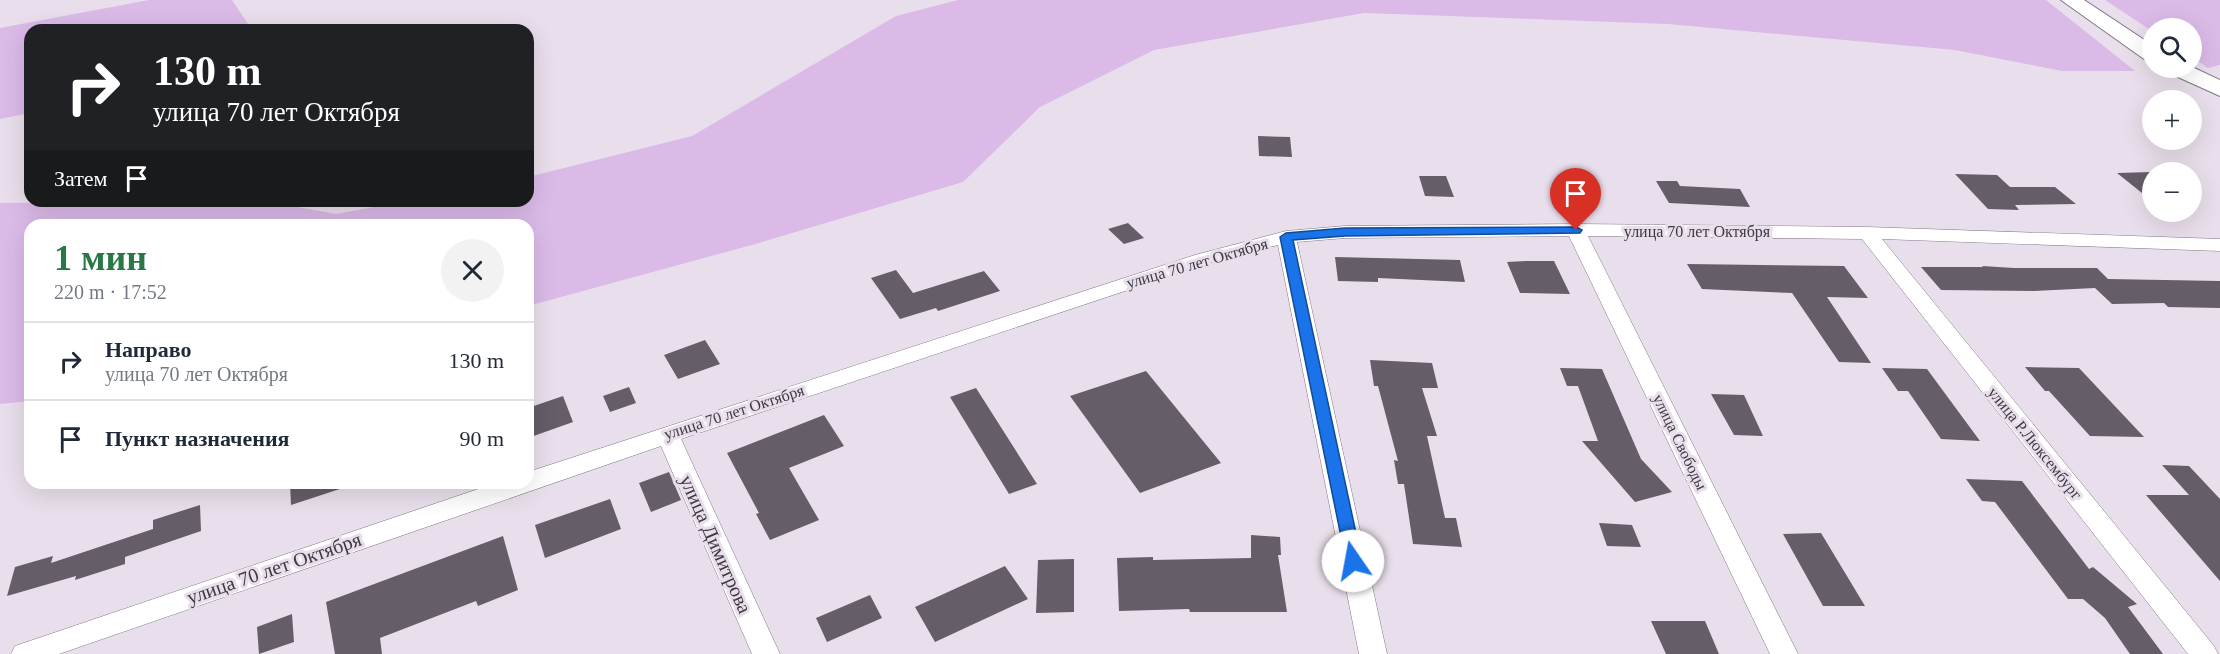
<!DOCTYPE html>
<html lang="ru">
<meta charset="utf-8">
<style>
body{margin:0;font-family:"Times New Roman",serif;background:#f2f2f3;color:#1f2937;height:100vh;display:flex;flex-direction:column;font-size:22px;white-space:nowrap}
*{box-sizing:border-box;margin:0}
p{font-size:20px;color:#747a83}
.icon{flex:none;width:33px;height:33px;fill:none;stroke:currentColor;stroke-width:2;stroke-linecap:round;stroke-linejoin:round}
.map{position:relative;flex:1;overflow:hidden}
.sheet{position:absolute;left:24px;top:219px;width:510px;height:270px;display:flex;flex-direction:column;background:#fff;border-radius:18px;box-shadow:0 6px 24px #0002}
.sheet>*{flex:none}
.top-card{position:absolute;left:24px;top:24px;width:510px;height:183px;border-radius:18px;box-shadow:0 6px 24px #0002;background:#202124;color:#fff;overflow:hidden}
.controls{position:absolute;left:2142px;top:18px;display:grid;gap:12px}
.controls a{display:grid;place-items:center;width:60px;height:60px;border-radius:50%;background:#fff;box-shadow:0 6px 24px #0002;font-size:30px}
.pin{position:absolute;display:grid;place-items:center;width:51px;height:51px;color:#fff;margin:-62px -26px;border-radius:50% 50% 50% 0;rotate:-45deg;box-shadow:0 0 6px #0007}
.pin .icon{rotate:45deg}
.me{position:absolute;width:66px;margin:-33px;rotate:348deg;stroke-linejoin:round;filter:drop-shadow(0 0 4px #0008)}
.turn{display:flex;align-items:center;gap:21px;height:126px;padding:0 30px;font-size:27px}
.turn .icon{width:78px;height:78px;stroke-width:2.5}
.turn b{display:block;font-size:42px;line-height:51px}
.then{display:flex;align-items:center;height:57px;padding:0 30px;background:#0003;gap:12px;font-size:22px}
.round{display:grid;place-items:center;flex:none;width:63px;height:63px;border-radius:32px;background:#f2f2f3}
.head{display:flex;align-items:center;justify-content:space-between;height:102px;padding:0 30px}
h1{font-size:36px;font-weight:700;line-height:45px;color:#287747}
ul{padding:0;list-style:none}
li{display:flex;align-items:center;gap:18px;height:78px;padding:0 30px;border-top:2px solid #e0e1e3}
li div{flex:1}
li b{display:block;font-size:22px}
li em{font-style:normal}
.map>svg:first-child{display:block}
.water{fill:#dbbae8}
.building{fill:#655d68}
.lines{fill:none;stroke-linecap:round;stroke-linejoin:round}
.street-casing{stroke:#807783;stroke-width:1}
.secondary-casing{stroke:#807783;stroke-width:2}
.street{fill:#fff;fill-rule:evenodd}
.secondary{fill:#fff;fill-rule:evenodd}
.route{fill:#1a73e8;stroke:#114b97;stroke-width:1.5}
.labels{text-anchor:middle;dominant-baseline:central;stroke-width:6;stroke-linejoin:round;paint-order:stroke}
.street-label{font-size:16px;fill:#3d393f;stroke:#e9dfec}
.near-street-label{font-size:20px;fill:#3d393f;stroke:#e9dfec}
</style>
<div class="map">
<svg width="2220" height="654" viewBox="0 0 2220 654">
<rect width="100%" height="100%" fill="#e9dfec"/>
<path class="water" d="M149 0H232L252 30H30V113L0 119V28Z
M958 0H2046L2135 71H2062L1955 50 1668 24 1364 13 1154 50 1040 107 963 182 759 243 528 306V225H30V401L0 404V203L265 201 336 214 406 201H528V177L692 136 896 16Z
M2105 0H2220V65L2208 68 2192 57V28H2152V31Z"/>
<path class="building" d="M1258 136 1290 137 1292 157 1259 156Z
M2152 172V201L2117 173Z
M1955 174 1997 175 2010 187H2055L2076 204 2015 205 2019 210 1988 209Z
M1419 176H1446L1454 197 1425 196Z
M1656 181H1677L1680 186 1740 189 1750 207 1669 203Z
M1128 223 1144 238 1124 244 1108 229Z
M1335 257 1460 260 1465 282 1378 278V282L1338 281Z
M1526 261H1554L1570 294 1520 293 1507 262Z
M1687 264 1844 266 1868 298 1827 297 1871 363 1839 362 1792 293 1702 289Z
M1982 266 2014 268H2097L2108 279 2220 281V308L2168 307 2164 303 2112 304 2095 288 2034 291 1941 290 1921 267H1983Z
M896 270 913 293 984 271 1000 291 938 311 936 308 900 319 871 278Z
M705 340 720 364 678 379 664 355Z
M1370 360 1432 363 1438 388H1422L1437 436H1427L1445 518H1456L1462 547 1413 544 1404 484H1398L1394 460 1398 461 1378 386H1374Z
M2025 367 2079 368 2144 437 2090 436 2049 391H2045Z
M1560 368 1602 369 1641 459 1672 492 1635 502 1582 441H1598L1578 386H1567Z
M1882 368 1927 369 1980 441 1941 439 1908 391H1898Z
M1146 371 1221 463 1140 493 1070 396Z
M629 387 636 403 610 412 603 396Z
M976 388 1037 484 1009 494 950 397Z
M1711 394 1744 395 1763 436 1734 435Z
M563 396 573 422 528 438V408Z
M824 415 844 446 789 468 819 520 770 540 756 514 759 513 727 453Z
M2162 465 2189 466 2220 499V581L2146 495H2189Z
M669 472 681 500 651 512 639 483Z
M1966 479 2022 481 2089 569 2093 567 2137 604 2128 607 2163 654H2130L2105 618 2083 599H2068L1995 502 1982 501Z
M290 483H345L346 487 291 505Z
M610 499 621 529 545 558 535 525Z
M200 505 201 531 125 557V564L75 580 76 576 7 596 15 567 53 556 51 563 153 529V520Z
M1599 523 1632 525 1641 547 1607 546Z
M1821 533 1865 606H1823L1783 534Z
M1251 535 1280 537 1281 555H1278L1287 612H1190L1189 609 1119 611 1117 558 1153 557V560L1251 558Z
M503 536 518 590 478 606 476 601 380 638 382 654H335L326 602Z
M1074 559V612L1036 613 1038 560Z
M1005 566 1028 599 935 642 915 607Z
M870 595 882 618 827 642 816 618Z
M292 614 294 642 259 654 257 627Z
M1651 621H1705L1719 654H1666Z"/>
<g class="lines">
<g class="street-casing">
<path id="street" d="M1576 224 1867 227 2220 239V251L1882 239 2214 646 2218 654H2188L1862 239 1588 236 1798 654H1770L1569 236 1345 238 1297 242 1387 654H1359L1278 245 1209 263 681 439 780 654H752L661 446 59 654H11L15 646 496 483H528V472L1195 255 1286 231 1345 226Z"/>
</g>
<g class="secondary-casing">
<path id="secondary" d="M2061 0H2084L2152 45V60L2144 59Z
M2192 67 2220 80V96L2169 73 2166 68Z"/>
</g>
<use href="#street" class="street"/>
<use href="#secondary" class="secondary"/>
</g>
<path class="route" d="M1576 227 1582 230 1580 233 1345 236 1293 240 1362 561 1359 566 1353 568 1347 566 1280 237 1286 233 1345 228Z"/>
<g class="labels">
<g class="street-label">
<text x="1697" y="231">улица 70 лет Октября</text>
<text transform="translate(1197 263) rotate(-16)">улица 70 лет Октября</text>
<text transform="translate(734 412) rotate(-18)">улица 70 лет Октября</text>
<text transform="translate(1680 442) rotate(64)">улица Свободы</text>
<text transform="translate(2035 443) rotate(51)">улица Р.Люксембург</text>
</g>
<g class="near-street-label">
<text transform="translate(716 544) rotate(66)">улица Димитрова</text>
<text transform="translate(274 568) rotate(-19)">улица 70 лет Октября</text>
</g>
</g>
</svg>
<div class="controls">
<a><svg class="icon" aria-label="search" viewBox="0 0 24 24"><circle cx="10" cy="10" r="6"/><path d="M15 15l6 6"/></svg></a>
<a>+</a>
<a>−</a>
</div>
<div class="pin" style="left:1576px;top:230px;background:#d93025"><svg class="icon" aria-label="arrive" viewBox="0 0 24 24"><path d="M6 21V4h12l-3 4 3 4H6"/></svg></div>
<svg class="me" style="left:1353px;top:561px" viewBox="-20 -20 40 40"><circle r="19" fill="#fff"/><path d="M0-13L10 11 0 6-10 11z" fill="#1a73e8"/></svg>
<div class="top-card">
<div class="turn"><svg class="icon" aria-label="right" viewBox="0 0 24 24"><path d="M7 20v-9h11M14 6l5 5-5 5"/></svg><div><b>130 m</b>улица 70 лет Октября</div></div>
<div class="then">Затем<svg class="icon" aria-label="arrive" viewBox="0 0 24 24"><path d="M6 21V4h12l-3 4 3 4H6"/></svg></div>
</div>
<section class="sheet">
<div class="head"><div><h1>1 мин</h1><p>220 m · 17:52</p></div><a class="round"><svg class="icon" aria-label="close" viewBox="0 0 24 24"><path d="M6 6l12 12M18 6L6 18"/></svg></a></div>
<ul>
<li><svg class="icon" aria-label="right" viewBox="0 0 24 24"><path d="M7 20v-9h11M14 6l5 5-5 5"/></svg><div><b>Направо</b><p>улица 70 лет Октября</p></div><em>130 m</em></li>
<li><svg class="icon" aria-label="arrive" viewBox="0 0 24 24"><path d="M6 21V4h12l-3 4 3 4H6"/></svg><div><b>Пункт назначения</b></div><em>90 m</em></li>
</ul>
</section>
</div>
